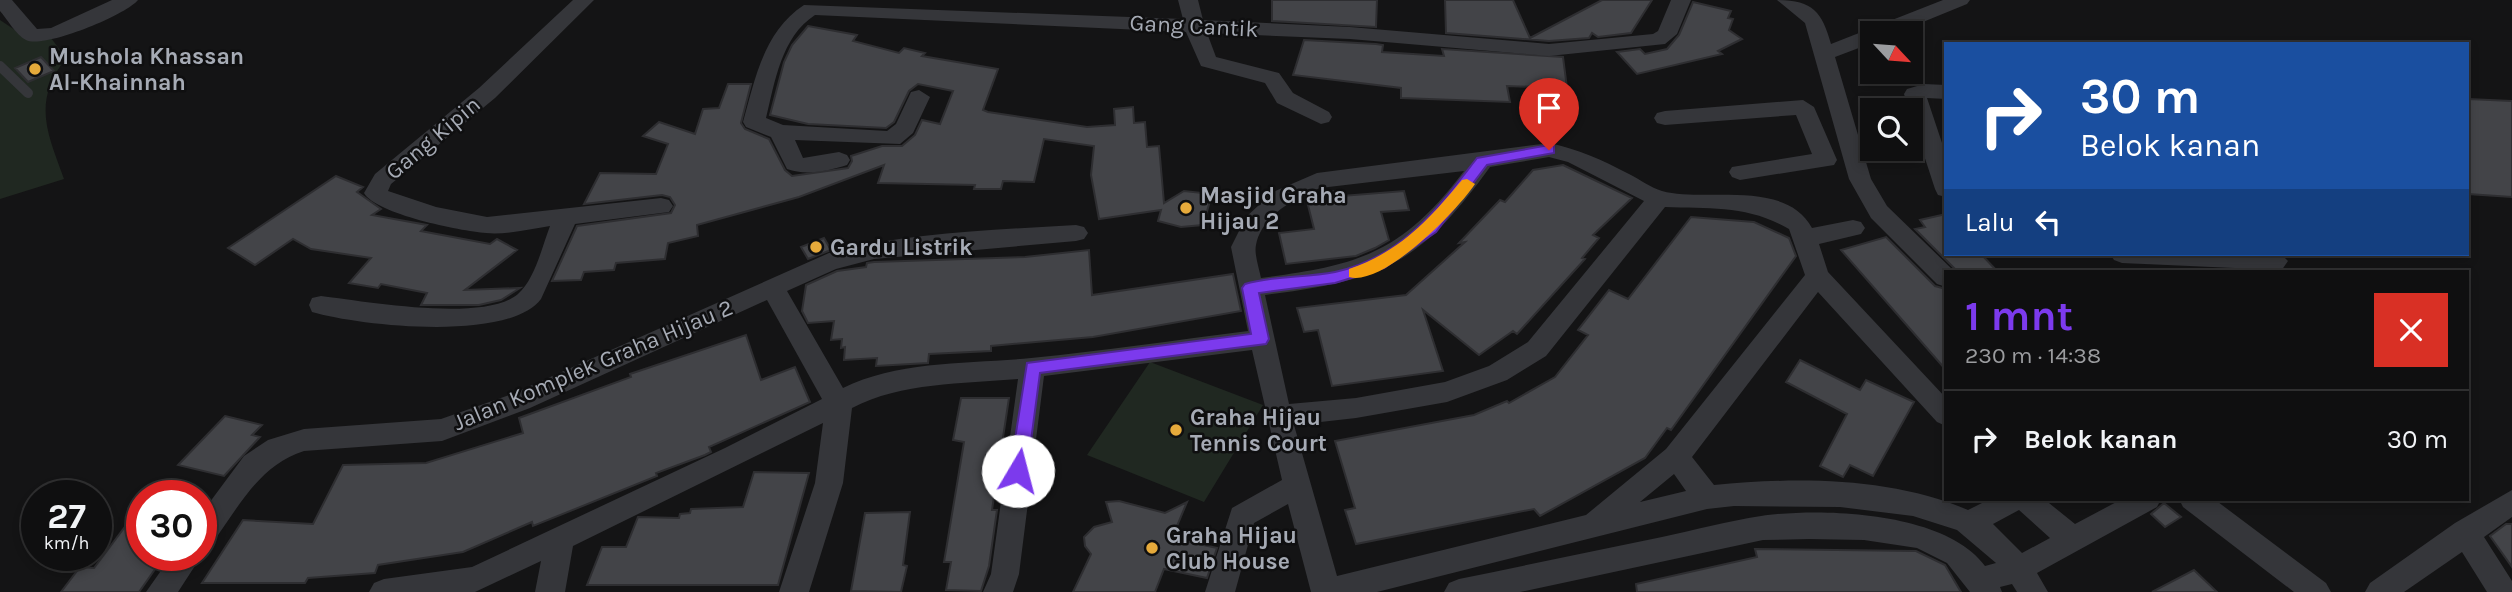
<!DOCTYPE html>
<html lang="id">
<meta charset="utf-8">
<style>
body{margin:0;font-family:Karla,sans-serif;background:#1d1d1e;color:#f1f3f6;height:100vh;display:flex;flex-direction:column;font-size:26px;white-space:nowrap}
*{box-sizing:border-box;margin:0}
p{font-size:23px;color:#9b9c9f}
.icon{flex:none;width:38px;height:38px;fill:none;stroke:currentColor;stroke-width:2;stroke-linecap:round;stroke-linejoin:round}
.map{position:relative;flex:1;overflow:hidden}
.side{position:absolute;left:1944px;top:270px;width:525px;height:231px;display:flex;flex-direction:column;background:#0f0f10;border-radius:0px;box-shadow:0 4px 10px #0003,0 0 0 2px #2f2f30}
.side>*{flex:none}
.hud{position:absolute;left:1944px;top:42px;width:525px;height:214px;border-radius:0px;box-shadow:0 4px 10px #0003,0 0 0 2px #2f2f30;background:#1a4fa0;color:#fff;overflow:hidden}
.needle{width:46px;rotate:116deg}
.buttons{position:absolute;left:1860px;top:21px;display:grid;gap:14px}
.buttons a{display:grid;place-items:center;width:63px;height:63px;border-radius:0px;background:#0f0f10;box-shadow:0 4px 10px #0003,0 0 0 2px #2f2f30;font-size:35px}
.speed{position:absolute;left:21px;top:480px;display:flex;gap:14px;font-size:35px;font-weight:700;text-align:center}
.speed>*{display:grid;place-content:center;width:91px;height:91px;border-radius:50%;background:#0f0f10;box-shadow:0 4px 10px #0003,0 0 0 2px #2f2f30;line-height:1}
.speed small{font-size:18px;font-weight:400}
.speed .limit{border:10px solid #d22;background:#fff;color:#111}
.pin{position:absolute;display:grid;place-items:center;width:60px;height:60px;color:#fff;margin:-72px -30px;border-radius:50% 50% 50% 0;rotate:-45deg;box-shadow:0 0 7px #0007}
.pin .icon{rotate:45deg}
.me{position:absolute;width:77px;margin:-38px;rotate:8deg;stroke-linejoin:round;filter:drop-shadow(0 0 5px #0008)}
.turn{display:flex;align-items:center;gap:24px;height:147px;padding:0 21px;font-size:32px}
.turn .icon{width:91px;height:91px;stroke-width:2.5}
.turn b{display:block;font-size:49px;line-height:60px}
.then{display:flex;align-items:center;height:66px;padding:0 21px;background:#0003;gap:14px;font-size:26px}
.round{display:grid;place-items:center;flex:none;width:74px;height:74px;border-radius:0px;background:#1d1d1e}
.overview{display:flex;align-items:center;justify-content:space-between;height:119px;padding:0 21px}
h1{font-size:42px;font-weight:700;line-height:52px;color:#7c3aed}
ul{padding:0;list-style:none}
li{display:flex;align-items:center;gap:21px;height:98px;padding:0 21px;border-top:2px solid #2f2f30}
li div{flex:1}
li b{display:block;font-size:26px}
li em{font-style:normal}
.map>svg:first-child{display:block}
.green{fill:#202821}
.building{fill:#434448;stroke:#2e2e31;stroke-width:2}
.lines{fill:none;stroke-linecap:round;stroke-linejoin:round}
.service{stroke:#35363a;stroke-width:10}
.minor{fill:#35363a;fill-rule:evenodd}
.route{fill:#7c3aed;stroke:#51269a;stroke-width:2}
.slow{fill:#f59e0b}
.poi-dot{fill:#e6aa3b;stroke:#0f0f10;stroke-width:2.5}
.labels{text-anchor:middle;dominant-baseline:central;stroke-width:5;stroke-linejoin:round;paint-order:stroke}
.street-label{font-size:23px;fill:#a6abb5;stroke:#0f0f10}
.poi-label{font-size:23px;font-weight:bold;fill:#a6abb5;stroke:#0f0f10;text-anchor:start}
</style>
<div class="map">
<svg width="2512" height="592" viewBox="0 0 2512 592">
<rect width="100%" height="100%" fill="#141415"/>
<path class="green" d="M0 20 27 38H51L66 58C32 102 47 132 64 179L0 199Z
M1150 362 1263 405 1204 502 1087 455Z"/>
<path class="building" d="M1272 0H1377L1376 27 1272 21Z
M1445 0H1513L1530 38 1602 0H1652L1631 33 1598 37 1592 33 1589 38 1549 41 1446 33Z
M1693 2 1731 11 1728 18 1733 19 1729 30 1742 39 1718 51 1722 54 1637 74 1617 52 1640 49 1645 54 1667 49 1679 35Z
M808 26 857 35 853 41 899 53 904 48 925 53 922 56 998 69 983 110 988 112 1087 127 1115 125 1114 109 1133 107 1134 123 1145 122 1147 147 1159 146 1164 203 1184 191 1212 194 1203 225 1181 227 1158 221 1161 210 1099 219 1091 175 1094 146 1044 139 1034 182 1003 181 1001 189H974L975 185 878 183 884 165 799 197 697 225 698 236 668 243 665 259 616 263 614 270 584 272 581 280 552 281 577 226 671 213 675 205 670 197 662 195 584 204 600 173 656 174 668 144 643 136 659 122 695 134 703 109 719 108 728 84H751L741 123 745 129 769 139 785 170 792 176 848 168 852 161 851 156 882 146H902L915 135 922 120 940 124 953 91 918 84 909 91 894 122 886 128 808 124 770 115 784 62 792 45Z
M1304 40 1376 44 1383 45 1382 52 1444 56 1442 49 1563 57 1567 88 1507 86 1510 102 1401 98V88L1293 75Z
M41 57 54 71 28 82 15 68Z
M2468 99 2512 101V197L2468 194Z
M1563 165 1632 198 1593 235 1599 238 1582 258 1585 259 1517 334 1513 331 1479 355 1423 310 1443 371 1332 386 1318 330 1304 332 1297 308 1406 295 1465 242 1459 243 1500 200 1505 202 1533 170Z
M336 176 363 187 357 192 381 209 372 215 427 225 421 231 490 244 497 239 517 250 465 290 520 288 501 300 479 305H421L427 293 381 284 378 288 349 283 371 258 311 249 293 239 255 265 228 248Z
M1340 190 1342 196 1404 191 1409 210 1381 212 1389 240 1375 248 1356 256 1286 264 1279 233 1314 229 1306 197Z
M1946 214V254H1981L1997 271H1957L1915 229 1925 227 1920 220Z
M1691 217 1754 222 1789 238 1796 256 1671 430 1667 428 1645 458 1540 516 1534 509 1356 544 1345 510 1355 508 1335 441 1474 415 1507 401 1509 403 1555 377 1588 335 1578 330 1609 290 1628 299Z
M1886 237 1935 286 1946 289V370L1841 250Z
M824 238 831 250 808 259 801 247Z
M1089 250 1092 295 1233 274 1241 311 1093 337 991 346V351L929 354 928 363 876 366 877 358 844 360 845 347 841 348 842 339 831 340 834 321 808 323 802 311 806 285 837 271 866 267 867 263 874 262 1025 257Z
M746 335 761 380 795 367 810 402 709 447 711 452 705 455 656 473 657 476 533 526 532 522 463 552 378 565 375 573 308 578 305 583H202L243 520 313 524 343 465 426 463 523 433 519 418 631 377 630 374Z
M1800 360 1860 390 1866 380 1914 402 1873 476 1850 465 1843 477 1820 466 1847 414 1786 382Z
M961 398H1009L992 510H997L989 566 981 591 946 590 951 562H944L964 442 953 440Z
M225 416 262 425 252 435 260 437 224 476 178 465Z
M754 472 809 473 778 585H587L602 547H626L638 517 679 518 680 514 690 513 691 509 743 507Z
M1119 501 1165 513 1187 502 1172 538 1217 548 1207 578 1164 569 1155 592H1073L1091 554 1085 546 1084 537 1094 527 1112 522 1106 502Z
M2164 503 2181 517 2165 527 2151 514Z
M142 504V555H165L139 592H61L80 567 94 568Z
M910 512 903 565 907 566 901 592 851 591 865 513Z
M2506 524H2512V567L2490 536Z
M1755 549 1916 551 1945 565 1961 592H1637L1636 584 1757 557Z
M2194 570 2217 592H2152Z"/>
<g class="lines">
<path class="service" d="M0 66 28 93"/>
<path class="minor" d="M0 0H12L37 29 51 28 112 0H138C126 15 44 49 26 40 16 35 7 19 0 11Z
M573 0H594L495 98 391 184 388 191 436 207 487 217 661 198 669 200 673 206 669 212 575 224 541 299C509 342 360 326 312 312L309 305 312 298 321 296C364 301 484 323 518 294 535 279 542 247 550 226 530 229 506 235 486 233 460 231 376 214 364 193L375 174 479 88Z
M1178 0H1198L1203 20 1350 27 1549 44 1653 34 1658 31 1671 0H1691L1677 34 1665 44 1549 56 1350 39 1207 33 1216 57 1279 73 1293 93 1329 112 1332 117 1329 122 1321 124 1277 103 1265 83 1201 66 1186 32 815 15C781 37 775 82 766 118L783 125 887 131 896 124 911 92 919 90 930 97 913 133 900 144 795 140 803 158 839 152 847 155 850 160 847 165C828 171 806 176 787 169L771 137 746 127 743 122C755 79 764 31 804 5L1183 19Z
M1777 0C1813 0 1822 12 1831 44L1943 0H1970L1967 4 1896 33H1872V43L1835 57 1871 179 1887 206 1954 271H1946V287L1937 284 1871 218 1849 179 1805 23Z
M1924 84 1946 85V99L1927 98 1946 155V197L1938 195 1935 189 1904 94 1907 89Z
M1803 100 1814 107 1837 160 1834 165 1740 180 1732 177 1729 172 1732 167 1812 154 1796 115 1665 125 1657 123 1654 118 1657 113 1665 111Z
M1549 143C1578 149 1602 160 1629 174 1639 179 1651 188 1662 191 1705 203 1785 178 1812 228L1853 220 1861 222 1865 228 1861 234 1819 244 1828 272 1946 398V426L1937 422 1818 292 1692 457 1714 485C1796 477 1891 477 1968 510L1990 499H2044L2075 524 2122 499H2161L2157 507 2037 573 2048 592H2017L2012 584 2000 587 2002 592H1970L1947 563 1917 548 1864 540 1809 539 1763 540 1520 592H1444L1449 583 1459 579C1527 565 1594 551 1662 537 1695 530 1728 521 1761 516 1823 507 1946 512 1985 566L1996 563 1957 530 1913 516 1840 507 1734 506 1707 509 1377 592H1311L1288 504 1254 523 1235 592H1205L1232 508 1282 480 1252 350 1044 376 1019 574 1013 592H983L991 574 1018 379C962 384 902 382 852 408L843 483 809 592H779L815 483 823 423 573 546 565 592H535L541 561 475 592H369L374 583 384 579 472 567 725 448 822 399 767 300 530 408 442 441 304 451C259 465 238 508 211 545L201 548V514L244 456 268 440 304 429 441 419 512 394 829 253C910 232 993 230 1076 225L1084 227 1088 233 1084 239 1076 241 874 259 836 269 787 291 843 388C899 360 970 364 1031 358 1103 351 1176 340 1248 331L1231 247 1246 217 1273 192 1317 173ZM1549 157 1568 162 1644 201 1528 342 1489 366 1445 382 1356 398 1289 404 1265 295C1383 280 1419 265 1490 167ZM1464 171C1402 253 1360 265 1261 278 1259 268 1254 254 1256 245 1261 216 1295 198 1320 188ZM1665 207C1711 209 1748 205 1789 229L1805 275 1666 449 1586 515 1337 576 1294 425 1356 418 1447 402 1507 380 1546 356ZM1674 474 1686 491 1640 502ZM2019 510 2050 538 2022 553 1993 524Z
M2110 254H2281L2288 261 2281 271H2256L2257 269 2122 263 2114 260Z
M2512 490V517L2484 537 2512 581V592H2487L2462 552 2404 592H2365L2370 583 2455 523Z
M2179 499H2214L2326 583 2331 592H2294L2183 507Z
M201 553 202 555 178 592H146L172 555Z"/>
</g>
<path class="route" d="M1549 145 1554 146V153L1487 165 1436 232 1384 268 1335 283 1259 293 1269 339 1266 344 1040 373 1027 471 1018 478 1012 476 1010 471 1027 363 1251 334 1242 288 1245 284C1273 275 1305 278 1335 272 1403 257 1437 209 1477 158Z"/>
<path class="slow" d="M1467 179 1475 184C1457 211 1383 287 1349 277V269C1399 252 1429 220 1462 180Z"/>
<g class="poi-dot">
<circle cx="35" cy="69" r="7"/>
<circle cx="1186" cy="208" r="7"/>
<circle cx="816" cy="247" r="7"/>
<circle cx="1176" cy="430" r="7"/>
<circle cx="1152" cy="548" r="7"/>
</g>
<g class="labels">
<g class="street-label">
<text transform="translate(1194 26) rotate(3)">Gang Cantik</text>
<text transform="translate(433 138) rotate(-40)">Gang Kipin</text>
<text transform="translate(593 365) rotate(-23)">Jalan Komplek Graha Hijau 2</text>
</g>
<g class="poi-label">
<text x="49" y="56">Mushola Khassan<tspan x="49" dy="26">Al-Khainnah</tspan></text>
<text x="1200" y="195">Masjid Graha<tspan x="1200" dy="26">Hijau 2</tspan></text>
<text x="830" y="247">Gardu Listrik</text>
<text x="1190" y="417">Graha Hijau<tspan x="1190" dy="26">Tennis Court</tspan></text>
<text x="1166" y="535">Graha Hijau<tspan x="1166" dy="26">Club House</tspan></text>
</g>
</g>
</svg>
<div class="buttons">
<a><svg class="needle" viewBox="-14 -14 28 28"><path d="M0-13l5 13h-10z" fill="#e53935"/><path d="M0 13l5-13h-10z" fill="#9b9c9f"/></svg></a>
<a><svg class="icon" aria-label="search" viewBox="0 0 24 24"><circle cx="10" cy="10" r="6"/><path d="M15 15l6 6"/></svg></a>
</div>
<div class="speed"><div>27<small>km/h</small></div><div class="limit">30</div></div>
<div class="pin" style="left:1549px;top:150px;background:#d93025"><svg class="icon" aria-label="arrive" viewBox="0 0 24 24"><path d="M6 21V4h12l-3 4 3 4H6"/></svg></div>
<svg class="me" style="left:1018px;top:471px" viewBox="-20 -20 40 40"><circle r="19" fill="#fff"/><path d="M0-13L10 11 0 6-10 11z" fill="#7c3aed"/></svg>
<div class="hud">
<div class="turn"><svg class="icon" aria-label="right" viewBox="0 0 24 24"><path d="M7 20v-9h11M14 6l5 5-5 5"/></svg><div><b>30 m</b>Belok kanan</div></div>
<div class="then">Lalu<svg class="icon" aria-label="left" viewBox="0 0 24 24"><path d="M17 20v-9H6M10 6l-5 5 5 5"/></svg></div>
</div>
<section class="side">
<div class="overview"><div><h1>1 mnt</h1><p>230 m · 14:38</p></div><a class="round" style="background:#d93025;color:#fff"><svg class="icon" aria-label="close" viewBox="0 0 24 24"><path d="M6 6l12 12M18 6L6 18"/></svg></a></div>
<ul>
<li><svg class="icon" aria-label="right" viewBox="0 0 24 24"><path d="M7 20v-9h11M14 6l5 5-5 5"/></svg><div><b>Belok kanan</b></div><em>30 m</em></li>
</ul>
</section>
</div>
